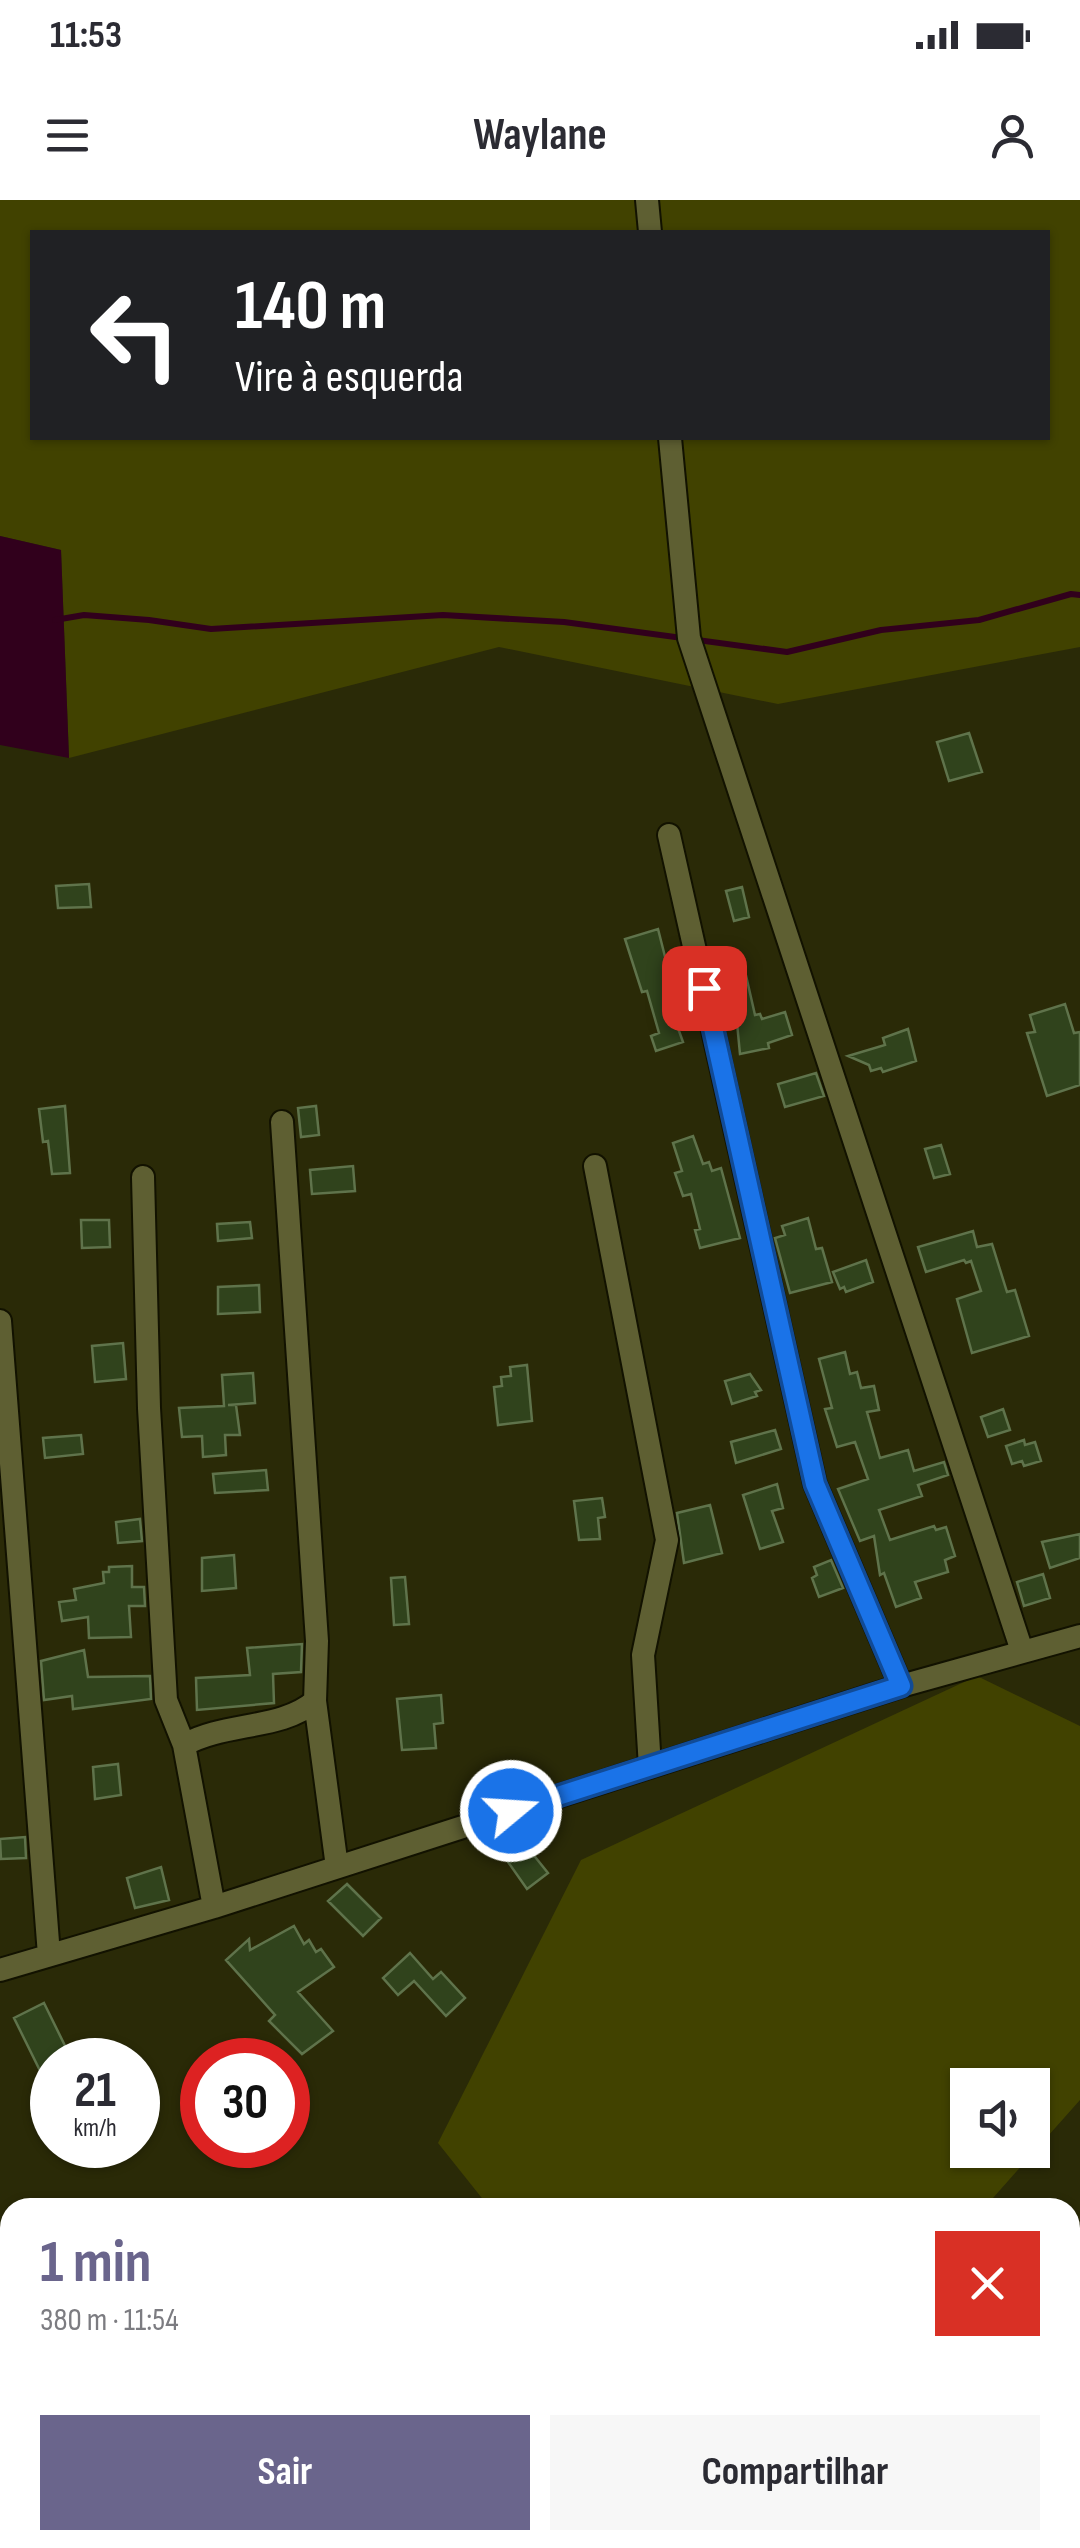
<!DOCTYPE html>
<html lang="pt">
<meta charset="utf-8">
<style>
body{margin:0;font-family:"Sofia Sans Condensed",sans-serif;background:#f7f7f7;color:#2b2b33;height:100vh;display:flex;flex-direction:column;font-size:38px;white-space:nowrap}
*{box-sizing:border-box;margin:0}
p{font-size:32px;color:#7c7c81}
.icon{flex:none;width:55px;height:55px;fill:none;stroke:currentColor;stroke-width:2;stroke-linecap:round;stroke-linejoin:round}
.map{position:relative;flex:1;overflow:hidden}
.sheet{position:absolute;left:0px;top:1998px;width:1080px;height:352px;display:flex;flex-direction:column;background:#fff;border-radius:30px 30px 0 0;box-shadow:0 2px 8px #0004}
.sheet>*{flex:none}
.guide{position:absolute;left:30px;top:30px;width:1020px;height:210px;border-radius:0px;box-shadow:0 2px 8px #0004;background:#202124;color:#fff;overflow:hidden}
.buttons{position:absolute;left:950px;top:1868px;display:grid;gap:20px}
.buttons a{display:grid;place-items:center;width:100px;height:100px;border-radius:0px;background:#fff;box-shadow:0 2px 8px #0004;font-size:50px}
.speed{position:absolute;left:30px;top:1838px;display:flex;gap:20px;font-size:50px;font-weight:700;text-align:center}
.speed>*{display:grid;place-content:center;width:130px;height:130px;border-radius:50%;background:#fff;box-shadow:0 2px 8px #0004;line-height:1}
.speed small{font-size:25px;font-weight:400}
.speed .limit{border:15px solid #d22;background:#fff;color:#111}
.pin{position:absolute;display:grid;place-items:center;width:85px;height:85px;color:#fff;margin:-42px;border-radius:20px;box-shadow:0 5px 15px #0006}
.me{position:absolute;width:110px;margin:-55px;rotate:72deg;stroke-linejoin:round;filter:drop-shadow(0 0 8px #0008)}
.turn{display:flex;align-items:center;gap:35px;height:210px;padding:0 40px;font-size:45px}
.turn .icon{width:130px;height:130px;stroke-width:2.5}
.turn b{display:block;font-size:70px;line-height:85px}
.round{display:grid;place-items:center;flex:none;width:105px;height:105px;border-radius:0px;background:#f7f7f7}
.overview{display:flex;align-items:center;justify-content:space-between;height:170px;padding:0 40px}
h1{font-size:60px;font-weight:700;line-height:75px;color:#6a658c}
.action{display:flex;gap:20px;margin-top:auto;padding:20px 40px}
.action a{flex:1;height:115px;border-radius:0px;background:#6a658c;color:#fff;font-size:40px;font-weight:700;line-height:115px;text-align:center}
.action a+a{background:#f7f7f7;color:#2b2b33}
.status{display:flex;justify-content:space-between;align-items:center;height:70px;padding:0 50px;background:#fff;direction:ltr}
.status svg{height:28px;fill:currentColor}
header{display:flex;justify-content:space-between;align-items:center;height:130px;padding:0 40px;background:#fff;font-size:45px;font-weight:700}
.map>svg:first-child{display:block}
.green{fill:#414200;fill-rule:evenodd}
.water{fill:#31001c}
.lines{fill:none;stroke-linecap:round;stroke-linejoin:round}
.stream{stroke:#31001c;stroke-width:6}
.building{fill:#30431c;stroke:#5f734b;stroke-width:2.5}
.street-casing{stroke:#121200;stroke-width:26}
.street{stroke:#5e5f32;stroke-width:22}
.route-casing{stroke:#114b97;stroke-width:25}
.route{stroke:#1a73e8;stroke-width:18}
</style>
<div class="status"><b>11:53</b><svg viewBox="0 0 49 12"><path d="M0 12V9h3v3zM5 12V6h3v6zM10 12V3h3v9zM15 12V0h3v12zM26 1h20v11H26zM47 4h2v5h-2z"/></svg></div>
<header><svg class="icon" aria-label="menu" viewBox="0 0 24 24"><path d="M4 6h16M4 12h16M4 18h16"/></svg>Waylane<svg class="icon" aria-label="person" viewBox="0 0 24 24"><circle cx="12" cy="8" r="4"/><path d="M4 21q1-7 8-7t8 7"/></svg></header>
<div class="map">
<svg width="1080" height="2348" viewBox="0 0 1080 2348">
<rect width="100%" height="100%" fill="#2a2a07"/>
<path class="green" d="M0 0H1080V447L778 504 499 447 69 558 61 350 0 336ZM32 32H1048V238H32Z
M977 1476 1080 1526V1900L985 2007H489L438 1943 581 1660ZM968 1885H1032V1950H968Z"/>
<path class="water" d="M0 336 61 350 69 558 0 545Z"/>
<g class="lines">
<path class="stream" d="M55 420 84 415 149 420 211 429 443 415 564 422 787 452 881 430 979 420 1071 394 1080 395"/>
</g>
<path class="building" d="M969 533 982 572 949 581 937 542Z
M89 684 91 707 58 708 56 686Z
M742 687 749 717 734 721 726 691Z
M658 729 677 804 670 806 683 842 656 851 651 836 659 833 647 791 642 792 625 739Z
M742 758 755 815 760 814 762 819 785 812 792 835 768 843 769 848 740 854 737 823 727 785 719 788 714 766Z
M1065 804 1074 833 1080 832V885L1047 896 1027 833 1035 832 1030 815Z
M908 829 916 861 883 872 881 868 871 871 869 865 848 856 885 845 883 838Z
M816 873 824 896 785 907 778 884Z
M65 906 70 973 52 974 48 941 43 942 39 909Z
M316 906 319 935 301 937 298 908Z
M693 936 703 964 709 962 712 971 721 968 740 1038 700 1048 695 1030 700 1029 691 994 683 996 675 973 682 971 673 943Z
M941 945 950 974 934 978 925 949Z
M353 966 355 991 312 994 310 970Z
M808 1018 816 1049 822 1048 832 1082 790 1093 775 1038 785 1035 782 1026Z
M81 1020H109L110 1047 82 1048Z
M250 1022 252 1038 218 1041 217 1024Z
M973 1031 977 1047 992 1044 1007 1092 1015 1090 1029 1136 972 1153 957 1099 981 1091 971 1061 966 1063 964 1060 926 1072 918 1047Z
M866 1060 873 1082 846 1092 844 1087 840 1089 833 1072Z
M259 1085 260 1112 218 1114V1087Z
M123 1143 126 1179 95 1182 92 1146Z
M845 1152 850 1174 857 1172 861 1188 874 1186 879 1210 867 1212 880 1258 908 1250 914 1271 944 1262 948 1275 918 1285 922 1296 879 1310 890 1340 934 1326 936 1330 946 1327 955 1356 945 1360 948 1372 915 1382 921 1398 896 1407 884 1373 880 1375 874 1336 860 1341 838 1289 868 1279 855 1242 837 1247 825 1209 832 1208 819 1159Z
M527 1165 532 1221 498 1225 494 1187 502 1186 501 1177 511 1176 510 1167Z
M253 1173 255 1203 228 1205H236L240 1235H225L226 1255 203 1257 202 1236 182 1237 179 1208 224 1206 222 1175Z
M750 1174 761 1190 755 1192 757 1196 732 1204 725 1181Z
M1003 1209 1010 1230 988 1237 981 1217Z
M775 1230 781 1249 736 1263 731 1242Z
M81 1235 83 1254 45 1258 43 1238Z
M1024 1240 1025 1245 1035 1242 1041 1261 1024 1266 1022 1261 1012 1264 1006 1246Z
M266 1270 268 1290 215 1293 213 1274Z
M777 1284 783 1308 772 1311 783 1342 760 1349 743 1295Z
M602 1298 605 1317 598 1318 600 1339 579 1340 574 1301Z
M710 1305 722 1353 684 1363 677 1313Z
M140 1319 142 1341 118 1343 116 1322Z
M1080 1334V1358L1050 1368 1042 1342Z
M234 1355 236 1388 202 1391V1358Z
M831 1360 843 1388 819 1397 812 1378 817 1375 814 1367Z
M132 1366V1387H144L145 1406H129L131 1437 89 1438 88 1417 62 1421 59 1402 76 1400 74 1389 104 1383 103 1372H109V1367Z
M1043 1374 1050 1398 1024 1406 1017 1382Z
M405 1377 409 1424 394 1425 391 1378Z
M302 1444 301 1472 273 1474 274 1503 197 1510 196 1478 250 1475 247 1448Z
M84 1450 88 1477 150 1476 151 1499 73 1509 72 1496 44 1500 41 1461Z
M441 1495 443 1523 434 1524 436 1548 402 1550 397 1499Z
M118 1564 121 1595 95 1599 93 1567Z
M523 1633 531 1646 528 1648 548 1673 527 1689 499 1649Z
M25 1637 26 1658 1 1659 0 1639Z
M161 1667 169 1700 135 1708 127 1678Z
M347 1684 381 1718 363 1736 328 1701Z
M294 1726 304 1744 309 1740 316 1752 321 1749 334 1767 298 1792 333 1831 302 1854 269 1821 275 1815 226 1760 249 1739 250 1750Z
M410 1753 433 1779 441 1772 465 1798 446 1816 414 1781 398 1795 383 1778Z
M44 1803 72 1860H52V1895L14 1818Z"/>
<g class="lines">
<g class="street-casing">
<path id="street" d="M647 0 650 32
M670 238 689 438 1022 1451
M669 635 815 1284 901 1486
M595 966 667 1340 643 1455 650 1567
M143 977 149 1208 166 1500 184 1545 214 1707
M0 1121 49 1755
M315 1501 337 1667
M184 1545C224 1522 282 1530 315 1501L317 1441 282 922
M0 1770 214 1707 901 1486 1080 1436
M0 2255 10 2290
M24 2340 27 2348
M741 2348 746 2340
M910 2348 914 2340"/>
</g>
<use href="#street" class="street"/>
</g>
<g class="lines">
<g class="route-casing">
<path id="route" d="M511 1611 901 1486 815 1284 704 788"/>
</g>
<use href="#route" class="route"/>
</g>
</svg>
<div class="buttons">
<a><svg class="icon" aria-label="sound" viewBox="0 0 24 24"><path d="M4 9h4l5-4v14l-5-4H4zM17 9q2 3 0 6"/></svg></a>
</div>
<div class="speed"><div>21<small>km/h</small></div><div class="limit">30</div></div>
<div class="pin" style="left:704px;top:788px;background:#d93025"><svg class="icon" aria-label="arrive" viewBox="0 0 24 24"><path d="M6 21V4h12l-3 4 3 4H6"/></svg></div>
<svg class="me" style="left:511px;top:1611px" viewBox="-20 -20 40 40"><circle r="17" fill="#1a73e8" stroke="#fff" stroke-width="3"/><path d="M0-11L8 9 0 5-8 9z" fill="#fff"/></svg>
<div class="guide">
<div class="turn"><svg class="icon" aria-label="left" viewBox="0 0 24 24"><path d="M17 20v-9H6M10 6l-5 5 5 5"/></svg><div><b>140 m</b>Vire à esquerda</div></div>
</div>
<section class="sheet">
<div class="overview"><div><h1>1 min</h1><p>380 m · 11:54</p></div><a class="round" style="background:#d93025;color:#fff"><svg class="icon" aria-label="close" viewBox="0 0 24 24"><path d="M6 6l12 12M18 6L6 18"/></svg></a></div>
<div class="action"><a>Sair</a><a>Compartilhar</a></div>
</section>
</div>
